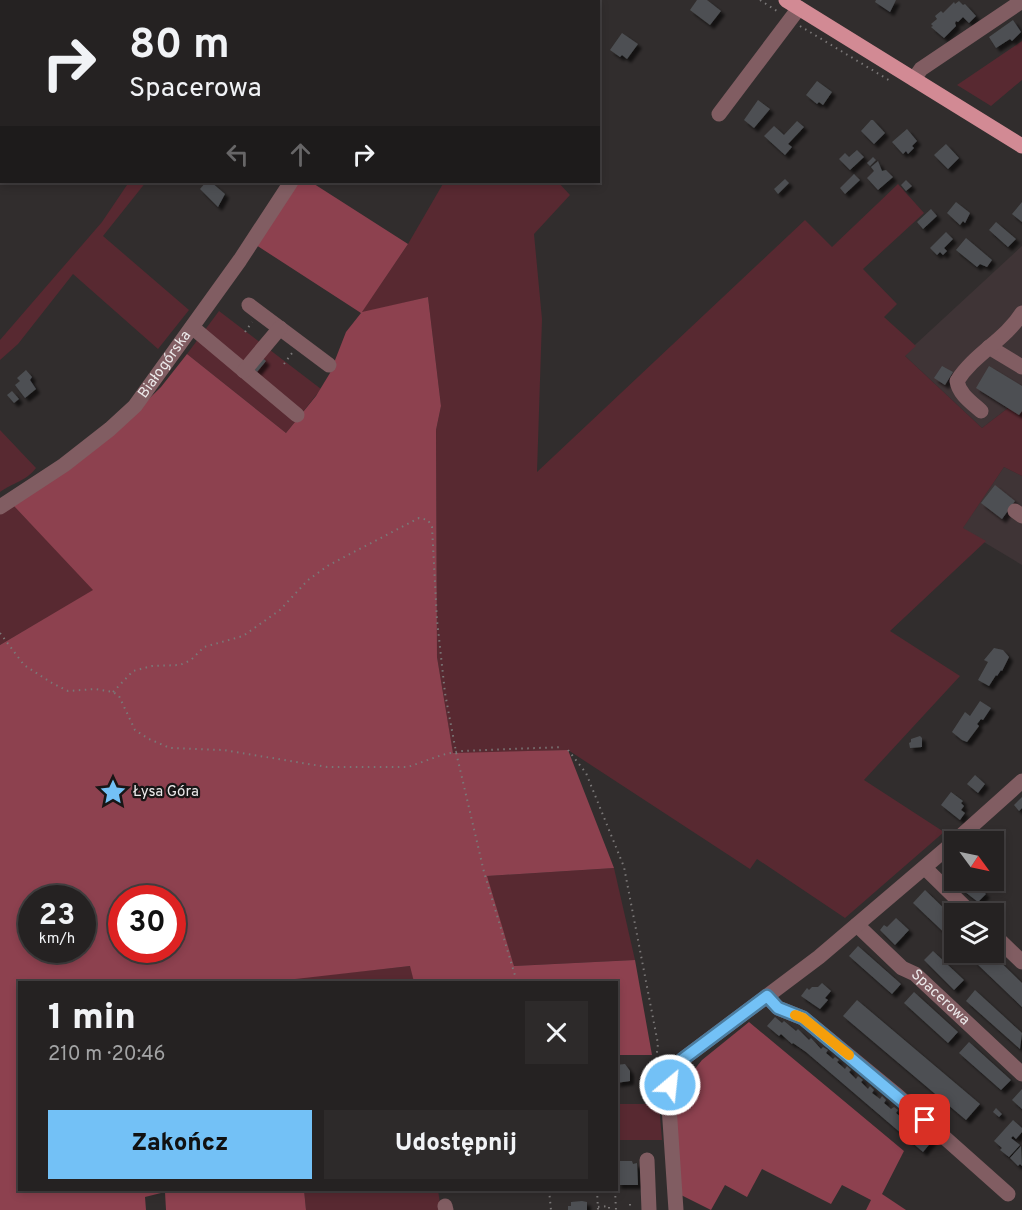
<!DOCTYPE html>
<html lang="pl">
<meta charset="utf-8">
<style>
body{margin:0;font-family:Overpass,sans-serif;background:#2d2a2a;color:#f1f3f6;height:100vh;display:flex;flex-direction:column;font-size:22px;white-space:nowrap}
*{box-sizing:border-box;margin:0}
p{font-size:20px;color:#a3a4a5}
.icon{flex:none;width:33px;height:33px;fill:none;stroke:currentColor;stroke-width:2;stroke-linecap:round;stroke-linejoin:round}
.map{position:relative;flex:1;overflow:hidden}
.details{position:absolute;left:18px;top:981px;width:600px;height:210px;display:flex;flex-direction:column;background:#252222;border-radius:0px;box-shadow:0 3px 9px #0003,0 0 0 2px #423f40}
.details>*{flex:none}
.banner{position:absolute;left:0px;top:0px;width:600px;height:183px;box-shadow:0 3px 9px #0003,0 0 0 2px #423f40;background:#252222;color:#f1f3f6;overflow:hidden}
.needle{width:39px;rotate:123deg}
.controls{position:absolute;left:944px;top:831px;display:grid;gap:12px}
.controls a{display:grid;place-items:center;width:60px;height:60px;border-radius:0px;background:#252222;box-shadow:0 3px 9px #0003,0 0 0 2px #423f40;font-size:30px}
.speed{position:absolute;left:18px;top:885px;display:flex;gap:12px;font-size:30px;font-weight:700;text-align:center}
.speed>*{display:grid;place-content:center;width:78px;height:78px;border-radius:50%;background:#252222;box-shadow:0 3px 9px #0003,0 0 0 2px #423f40;line-height:1}
.speed small{font-size:15px;font-weight:400}
.speed .limit{border:9px solid #d22;background:#fff;color:#111}
.pin{position:absolute;display:grid;place-items:center;width:51px;height:51px;color:#fff;margin:-26px;border-radius:12px;box-shadow:0 3px 9px #0006}
.me{position:absolute;width:66px;margin:-33px;rotate:28deg;stroke-linejoin:round;filter:drop-shadow(0 0 4px #0008)}
.turn{display:flex;align-items:center;gap:21px;height:126px;padding:0 30px;font-size:27px}
.turn .icon{width:78px;height:78px;stroke-width:2.5}
.turn b{display:block;font-size:42px;line-height:51px}
.lanes{display:flex;align-items:center;height:57px;padding:0 30px;background:#0003;justify-content:center;gap:30px;direction:ltr}
.lanes .off{opacity:.35}
.round{display:grid;place-items:center;flex:none;width:63px;height:63px;border-radius:0px;background:#2d2a2a}
.summary{display:flex;align-items:center;justify-content:space-between;height:102px;padding:0 30px}
h1{font-size:36px;font-weight:800;line-height:45px}
.action{display:flex;gap:12px;margin-top:auto;padding:12px 30px}
.action a{flex:1;height:69px;border-radius:0px;background:#73c1f6;color:#111;font-size:24px;font-weight:800;line-height:69px;text-align:center}
.action a+a{background:#2d2a2a;color:#f1f3f6}
.map>svg:first-child{display:block}
.built{fill:#3f3436}
.green{fill:#582931}
.forest{fill:#8d414f;fill-rule:evenodd}
.building{fill:#4d5053;filter:url(#shadow)}
.lines{fill:none;stroke-linecap:round;stroke-linejoin:round}
.path{stroke:#7a7777;stroke-width:2;stroke-dasharray:1.5 4.5;stroke-linecap:butt}
.minor{stroke:#815d62;stroke-width:15}
.major{stroke:#d28a94;stroke-width:15}
.route-casing{stroke:#4b7da0;stroke-width:15}
.route{stroke:#73c1f6;stroke-width:10}
.slow{stroke:#f59e0b;stroke-width:10}
.labels{text-anchor:middle;dominant-baseline:central;stroke-width:4.5;stroke-linejoin:round;paint-order:stroke}
.street-label{font-size:15px;fill:#ece9ea;stroke:#181616}
.poi-label{font-size:15px;fill:#ece9ea;stroke:#181616;text-anchor:start}
</style>
<div class="map">
<svg width="1022" height="1210" viewBox="0 0 1022 1210">
<defs>
<filter id="shadow"><feDropShadow dx="4" dy="4" stdDeviation="1.5" flood-color="#0009"/></filter>
</defs>
<rect width="100%" height="100%" fill="#312d2d"/>
<path class="built" d="M1022 246V411L1019 415 1008 408 982 428 904 355Z
M1004 467 1022 476V565L962 529Z"/>
<path class="green" d="M1022 41V80L991 106 957 85Z
M129 182H146L103 236 189 310 158 349 73 274 18 344 0 360V340L102 222Z
M444 182H558L570 195 534 234 542 319 537 472 805 220 832 247 898 184 924 213 863 269 897 304 884 317 916 346 905 356 982 428 1008 408 1022 411V476L1004 467 963 528 986 541 890 631 960 676 864 780 944 832 845 918 757 859 750 869 568 750 453 754 437 657 436 430 441 406 428 297 361 313 408 244Z
M219 311 321 389 286 433 187 354Z
M0 430 36 468C25 482 14 482 0 492Z
M13 505 94 590 0 645V512Z
M614 868 635 960 514 966 486 876Z
M411 966 414 982 268 981Z
M617 1104H659L662 1140H617Z
M304 1190H438L441 1210H306Z"/>
<path class="forest" d="M296 182H311L408 244 362 312 428 297 441 406 436 430 437 657 453 753 568 750 614 868 487 876 514 966 635 960 652 1055H617L616 982H414L410 966 269 982H20V1190H304L306 1210H166L165 1192 145 1197 146 1210H0V645L93 590 13 505 118 429 161 387 187 354 286 433 316 396 330 373 346 332 361 313 256 245ZM32 898H82V950H32ZM122 898H172V950H122Z
M749 1022 904 1151 882 1194 906 1210H866L871 1200 842 1185 831 1204 762 1169 747 1197 725 1185 711 1210 679 1194 672 1106 677 1091 702 1060Z"/>
<path class="building" d="M697 0H707L721 11 710 25 690 10Z
M876 0H896L890 12 875 2Z
M959 1 963 5 965 4 976 16 969 23 963 17 958 22 956 21 955 23 956 26 944 38 931 27 933 26 931 24 937 19 935 16 941 11 943 13 954 2 955 4Z
M1013 20 1021 32 1012 41 1010 39 996 48 989 37Z
M622 33 638 44 627 59 622 55 620 57 610 50Z
M817 81 832 92 823 105 819 102 817 104 806 95Z
M758 100 770 109 754 128 744 120Z
M871 120H873L885 133 874 144 861 131Z
M797 121 804 127 788 144 792 147 785 155 764 136 774 126 784 135Z
M907 129 917 141 912 146 914 148 908 154 906 151 903 154 892 142Z
M946 144 959 158 948 169 934 155Z
M857 150 864 157 850 170 839 159 845 153 849 157Z
M873 157 876 160 870 166 867 163Z
M878 161 882 171 886 170 893 177 878 190 867 178 874 171 871 167Z
M854 174 860 180 845 194 840 188Z
M785 179 789 183 778 194 774 189Z
M906 180 912 186 906 191 901 185Z
M206 182H211L225 194 218 207 200 189Z
M956 202 970 213 965 223 963 221 960 225 947 213Z
M1022 202V222L1012 214Z
M931 209 937 216 923 229 917 222Z
M996 222 1016 239 1008 247 989 230Z
M946 232 953 239 944 248 947 251 943 255 940 252 937 255 930 248Z
M966 238 992 260 987 267 980 264 977 267 956 250Z
M260 356 266 361 257 372 251 367Z
M942 366 953 372 945 385 934 378Z
M989 366 1022 386V411L1019 415 976 388Z
M26 370 32 377 30 380 36 389 25 398 15 385 20 381 17 378Z
M12 391 19 399 14 403 7 395Z
M995 485 1015 501 1002 519 981 503Z
M994 648 1003 650 1009 657 1002 671 1001 670 997 676 996 675 989 686 978 680 988 662 984 660Z
M980 701 991 708 983 720 981 719 977 724 979 726 967 742 962 740 952 732 965 712 970 716Z
M920 736 922 738V747L910 748 909 743 911 742V739Z
M975 775 985 784 978 793 967 784Z
M951 792 963 801 961 803 964 806 961 810 965 813 960 820 941 805Z
M1022 797V808L1019 811 1014 805Z
M956 880H983L978 886 986 894 978 902 960 888 962 887Z
M925 890 954 918V942L913 903Z
M896 918 909 930 895 945 880 930 884 925 887 927Z
M858 946 901 984 892 994 849 956Z
M933 951 964 980 954 990 924 960Z
M982 952H990L1022 983V1007L974 961Z
M822 983 831 991 825 998 828 1000 820 1009 801 996 807 988 809 990 812 987H818Z
M975 990 1022 1033 1020 1049 966 1001Z
M914 992 958 1032 948 1043 904 1003Z
M857 1000 980 1104 966 1120 843 1016Z
M775 1017 782 1023 784 1021 796 1031 798 1029 809 1040 811 1038 821 1049 823 1047 828 1050 826 1053 833 1059 835 1057 839 1060 837 1062 845 1069 847 1066 851 1070 849 1072 856 1079 858 1076 863 1080 861 1082 868 1089 870 1086 874 1090 872 1093 880 1099 882 1096 886 1100 884 1103 891 1109 894 1107 898 1110 896 1113 903 1119 905 1117 910 1120 908 1123 915 1129 917 1127 921 1130 919 1133 927 1139 929 1137 933 1140 923 1152 806 1052 793 1043 792 1044 781 1034 779 1036 767 1026Z
M969 1042 1011 1080 1001 1090 959 1053Z
M625 1064 630 1071V1081L616 1083V1065Z
M1022 1089V1109L1012 1100Z
M996 1108 1002 1114 999 1117 993 1112Z
M1013 1120 1022 1128V1132L1016 1139 1013 1136 1011 1138 1020 1145 1009 1157 1000 1150 1002 1148 994 1141Z
M1021 1146 1022 1166 1020 1164 1018 1166 1010 1158Z
M616 1161H632L633 1164 637 1163 638 1185H617Z
M582 1201 587 1202V1210H568V1206H571V1202Z"/>
<g class="lines">
<path class="path" d="M760 0 780 13
M800 26 892 82
M245 332 252 322
M284 364 292 353
M0 633 24 665 52 683 68 691 95 689 113 692 119 696 135 730 149 739 170 748 223 750 327 767H408L442 755 460 751 563 747
M113 692 133 671 152 666 180 665 191 660 204 647 243 636 280 610 308 580 329 565 419 518 428 520 432 527 437 620 445 693 456 752 484 872 517 982
M568 750 586 773 624 867 658 1044 656 1060
M549 1190 551 1210
M597 1190 598 1210
M615 1190 616 1210
M630 1204V1210
M598 1207 609 1206V1210"/>
<g class="minor">
<path d="M331 2 332 0"/>
<path d="M402 2 403 0"/>
<path d="M914 79 921 69 1022 1"/>
<path d="M719 114 799 8"/>
<path d="M249 305 329 365"/>
<path d="M192 327 297 415"/>
<path d="M989 347 1022 367"/>
<path d="M244 371 280 328"/>
<path d="M981 411C971 402 959 394 957 381 974 354 1005 340 1022 313"/>
<path id="s1" d="M0 507 64 465 110 429 135 406 240 260 291 182"/>
<path d="M1015 511 1022 516"/>
<path d="M954 842 1022 781"/>
<path d="M925 868 972 914"/>
<path id="s2" d="M857 925 902 968 915 974 1022 1074"/>
<path d="M993 934 1022 962"/>
<path d="M767 996 778 1008 803 1018 898 1096 1008 1194"/>
<path d="M647 1160 649 1210"/>
<path d="M445 1206 446 1210"/>
<path d="M676 1210 669 1106 670 1085 671 1073 683 1059 819 957 954 842"/>
</g>
<path class="major" d="M786 0 1022 146"/>
</g>
<g class="lines">
<g class="route-casing">
<path id="route" d="M670 1085 671 1073 683 1059 767 996 778 1008 803 1018 925 1120"/>
</g>
<use href="#route" class="route"/>
<path class="slow" d="M795 1015 803 1018 849 1055"/>
</g>
<defs>
<g id="sight-bare" transform="scale(2.07)"><path d="M0-6L1.8-2.2L6-1.7L2.9 1.2L3.7 5.4L0 3.3L-3.7 5.4L-2.9 1.2L-6-1.7L-1.8-2.2Z" fill="#73c1f6" stroke="#181616" stroke-width="2.5" paint-order="stroke"/></g>
</defs>
<g fill-rule="evenodd">
<use href="#sight-bare" x="113" y="792"/>
</g>
<g class="labels">
<g class="street-label">
<text stroke="none"><textPath href="#s1" startOffset="220">Białogórska</textPath></text>
<text stroke="none"><textPath href="#s2" startOffset="111">Spacerowa</textPath></text>
</g>
<g class="poi-label">
<text x="133" y="792">Łysa Góra</text>
</g>
</g>
</svg>
<div class="controls">
<a><svg class="needle" viewBox="-14 -14 28 28"><path d="M0-13l5 13h-10z" fill="#e53935"/><path d="M0 13l5-13h-10z" fill="#a3a4a5"/></svg></a>
<a><svg class="icon" aria-label="layers" viewBox="0 0 24 24"><path d="M12 4l9 5-9 5-9-5zM3 14l9 5 9-5"/></svg></a>
</div>
<div class="speed"><div>23<small>km/h</small></div><div class="limit">30</div></div>
<div class="pin" style="left:925px;top:1120px;background:#d93025"><svg class="icon" aria-label="arrive" viewBox="0 0 24 24"><path d="M6 21V4h12l-3 4 3 4H6"/></svg></div>
<svg class="me" style="left:670px;top:1085px" viewBox="-20 -20 40 40"><circle r="17" fill="#73c1f6" stroke="#fff" stroke-width="3"/><path d="M0-11L8 9 0 5-8 9z" fill="#fff"/></svg>
<div class="banner">
<div class="turn"><svg class="icon" aria-label="right" viewBox="0 0 24 24"><path d="M7 20v-9h11M14 6l5 5-5 5"/></svg><div><b>80 m</b>Spacerowa</div></div>
<div class="lanes"><svg class="icon off" aria-label="left" viewBox="0 0 24 24"><path d="M17 20v-9H6M10 6l-5 5 5 5"/></svg><svg class="icon off" aria-label="ahead" viewBox="0 0 24 24"><path d="M12 20V5M6 11l6-6 6 6"/></svg><svg class="icon" aria-label="right" viewBox="0 0 24 24"><path d="M7 20v-9h11M14 6l5 5-5 5"/></svg></div>
</div>
<section class="details">
<div class="summary"><div><h1>1 min</h1><p>210 m · 20:46</p></div><a class="round"><svg class="icon" aria-label="close" viewBox="0 0 24 24"><path d="M6 6l12 12M18 6L6 18"/></svg></a></div>
<div class="action"><a>Zakończ</a><a>Udostępnij</a></div>
</section>
</div>
